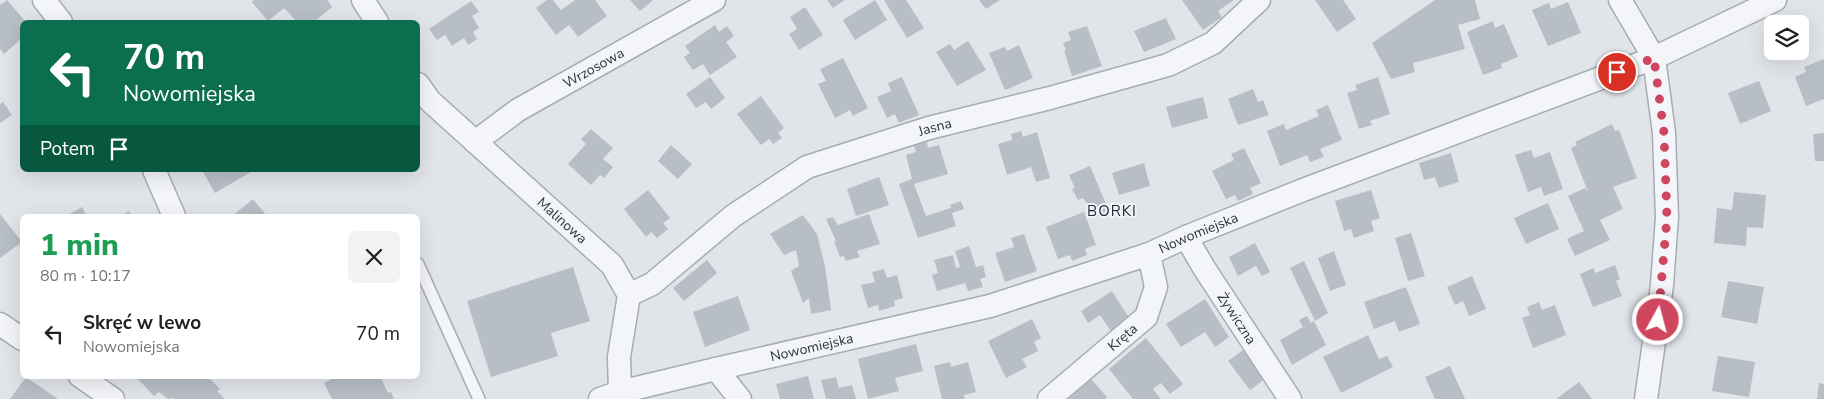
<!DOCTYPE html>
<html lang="pl">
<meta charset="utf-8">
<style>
body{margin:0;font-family:"Nunito Sans",sans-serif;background:#f2f2f2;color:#222;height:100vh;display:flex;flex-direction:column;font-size:19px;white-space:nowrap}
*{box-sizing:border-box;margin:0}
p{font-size:16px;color:#767676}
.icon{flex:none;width:28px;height:28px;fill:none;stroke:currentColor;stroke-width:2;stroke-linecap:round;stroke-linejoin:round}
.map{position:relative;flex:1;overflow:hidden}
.side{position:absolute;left:20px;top:214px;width:400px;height:165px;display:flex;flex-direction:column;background:#fff;border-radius:8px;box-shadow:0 5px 20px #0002}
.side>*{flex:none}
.guide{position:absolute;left:20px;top:20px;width:400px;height:152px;border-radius:8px;box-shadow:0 5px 20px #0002;background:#0b6e4f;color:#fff;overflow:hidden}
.fabs{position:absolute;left:1764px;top:15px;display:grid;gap:10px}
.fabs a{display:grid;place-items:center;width:45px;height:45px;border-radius:8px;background:#fff;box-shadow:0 5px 20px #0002;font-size:25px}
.pin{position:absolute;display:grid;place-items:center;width:42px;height:42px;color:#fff;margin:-21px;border:2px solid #fff;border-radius:50%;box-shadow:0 1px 5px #0007}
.me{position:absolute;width:55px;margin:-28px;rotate:7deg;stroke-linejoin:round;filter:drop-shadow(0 0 4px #0008)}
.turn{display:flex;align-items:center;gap:18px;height:105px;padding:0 20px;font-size:22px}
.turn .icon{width:65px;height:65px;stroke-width:2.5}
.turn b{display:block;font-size:35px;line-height:42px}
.then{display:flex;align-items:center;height:48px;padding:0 20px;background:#0003;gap:10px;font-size:19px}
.round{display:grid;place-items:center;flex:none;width:52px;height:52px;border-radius:8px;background:#f2f2f2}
.head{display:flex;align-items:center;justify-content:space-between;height:85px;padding:0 20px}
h1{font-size:30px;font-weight:800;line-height:38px;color:#1e9e55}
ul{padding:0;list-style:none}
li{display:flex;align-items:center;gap:15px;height:70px;padding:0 20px}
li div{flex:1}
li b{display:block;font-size:19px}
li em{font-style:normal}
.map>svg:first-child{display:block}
.building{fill:#b8bec6}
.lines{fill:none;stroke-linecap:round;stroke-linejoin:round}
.lane-casing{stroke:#a6acb4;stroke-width:14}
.street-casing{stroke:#a6acb4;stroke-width:25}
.lane{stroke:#f4f5f8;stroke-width:11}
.street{stroke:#f4f5f8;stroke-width:22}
.route{stroke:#ce475f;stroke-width:9;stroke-dasharray:0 16.2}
.labels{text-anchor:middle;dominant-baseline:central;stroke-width:4;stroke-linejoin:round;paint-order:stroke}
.street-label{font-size:14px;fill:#293341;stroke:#f1f4f7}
.neighbourhood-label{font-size:15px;letter-spacing:1px;fill:#1b2432;stroke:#f1f4f7}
</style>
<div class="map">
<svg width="1824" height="399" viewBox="0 0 1824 399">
<rect width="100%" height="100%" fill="#e1e5ea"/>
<path class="building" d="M7 0 26 22H22V38L4 54 0 49V5Z
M254 0H327L332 7 314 22H297L284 8 268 21 252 2Z
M547 0H553L561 10 575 0H595L607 16 578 37 569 25 556 35 536 8Z
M630 0H653L640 11Z
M827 0H845L833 8Z
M875 0 887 20 855 40 843 20Z
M884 0H906L924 28 907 38Z
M979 0H1000L986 9Z
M1182 0H1234L1218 11 1222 17 1203 30Z
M1315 0H1343L1356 19 1337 32Z
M1435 0H1475L1480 19 1458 25 1465 49 1413 63 1415 72 1391 79 1372 43Z
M471 1 479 12 472 16 479 28 473 32 477 39 468 45 464 38 452 46 445 35 437 40 429 29Z
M1568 2 1581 33 1548 46 1532 10 1549 3 1551 9Z
M805 7 823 35 799 50 789 34 797 29 790 17Z
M1166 18 1176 39 1144 52 1134 31Z
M1493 21 1495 28 1504 24 1518 57 1501 64 1502 68 1483 75 1467 32Z
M715 25 719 32 727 26 734 36 726 42 737 57 710 75 703 64 693 70 684 57 690 53 685 46Z
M1087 26 1102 66 1072 76 1064 50H1066L1063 43 1071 40 1068 32Z
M968 41 986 70 957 86 936 52 950 44 954 50Z
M1019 45 1033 78 1005 90 989 53 1005 47 1007 51Z
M843 58 868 108 853 116 850 110 835 118 818 84 826 81 820 69Z
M1824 59V99L1806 106 1795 77 1806 72 1804 67Z
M710 77 725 98 711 109 706 102 696 108 686 94Z
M902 77 919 115 899 123 895 114 887 118 877 97 891 91 888 83Z
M1378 77 1390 114 1370 121 1372 125 1359 129 1347 93 1357 90 1355 85Z
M1759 81 1771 111 1740 124 1728 93Z
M1253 89 1258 102 1263 100 1269 115 1238 125 1228 99Z
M761 96 784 128 778 133 782 138 773 144 769 139 761 145 737 114Z
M1203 97 1208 118 1172 128 1166 107Z
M3 102 12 115 0 123V104Z
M1328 105 1342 140 1320 149 1324 157 1310 162 1307 155 1280 166 1267 131 1284 124 1286 130 1319 116 1316 110Z
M1612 124 1615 131 1619 130 1637 178 1613 187 1623 209 1600 220 1610 240 1575 256 1567 239 1584 231 1568 196 1585 188 1588 192 1571 148 1577 145 1575 142Z
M591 129 613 148 603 159 613 167 604 178 600 175 591 185 568 164 586 144 581 139Z
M1021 131 1023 137 1037 132 1050 178 1036 182 1031 167 1007 175 998 144 1012 140 1011 134Z
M1824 133V161H1815L1813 134Z
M927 142 928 148 939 145 948 174 914 184 926 216 951 208 950 205 961 201 964 209 952 213 956 226 918 238 899 184 912 179 906 155 916 152 914 146Z
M671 145 692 164 678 179 658 161Z
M1244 148 1261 183 1250 188 1253 194 1238 201 1235 195 1226 199 1212 171 1234 160 1231 154Z
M1531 150 1534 158 1550 152 1563 189 1544 196 1541 187 1528 192 1515 155Z
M1451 153 1459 182 1439 188 1435 177 1424 180 1419 163Z
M1144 163 1150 186 1119 195 1112 173Z
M1090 166 1109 211 1097 217 1083 198 1078 200 1072 189 1075 188 1069 175Z
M202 170H250L251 172 215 193Z
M879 177 889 205 856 216 847 189Z
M648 190 670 218 663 223 668 229 657 238 651 232 646 237 624 209Z
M1371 190 1380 218 1371 221 1374 231 1354 238 1351 229 1344 231 1335 201Z
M1734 192 1766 195 1763 228 1747 227 1746 246 1714 243 1717 208 1732 210Z
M253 199 267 216H232Z
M1548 203 1559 229 1526 244 1514 218Z
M82 207 87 216H66Z
M129 211 132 216H121Z
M1084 212 1096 245 1085 249 1087 255 1072 261 1070 255 1058 259 1046 227Z
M0 214 22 242 0 258Z
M869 214 880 244 857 251 860 257 846 261 844 256 840 257 834 241H836L826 219 833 217 838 225Z
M803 215 817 234 825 266 831 310 811 314 809 298 803 303 791 271 799 266 796 250 784 255 770 234Z
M1411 233 1425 276 1408 281 1395 238Z
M1024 234 1037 271 1005 282 995 253 1014 247 1011 238Z
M1255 243 1270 272 1262 276 1256 266 1238 276 1229 257Z
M969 246 976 267 983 265 986 277 980 279 983 287 968 291 965 283 937 291 932 275 938 273 934 260 953 255 956 268 960 267 955 251Z
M1334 251 1346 285 1330 291 1318 258Z
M707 260 717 273 684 301 673 288Z
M1304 261 1328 313 1315 321 1290 268Z
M1615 265 1620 279 1616 281 1622 296 1593 307 1580 274 1594 268 1595 273Z
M573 267 590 321 551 333 558 356 491 377 467 301Z
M884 269 887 278 897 275 903 298 894 301 895 306 879 311 878 305 868 308 861 285 875 282 872 272Z
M1472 276 1486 309 1469 316 1463 301 1455 305 1447 287Z
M1728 281 1764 287 1757 324 1721 317Z
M1406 287 1420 324 1399 332 1395 321 1374 329 1364 302Z
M1112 291 1131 321 1113 334 1100 315 1088 323 1081 311Z
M738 296 750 330 705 347 693 312Z
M1205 299 1229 337 1215 347 1205 332 1181 347 1166 324Z
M1539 302 1542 310 1555 305 1566 335 1533 348 1522 318 1530 315 1527 307Z
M1307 316 1311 323 1314 321 1326 345 1292 365 1280 340 1303 327 1299 320Z
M1032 319 1041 338 1034 342 1038 351 1022 359 1027 367 1006 378 988 341Z
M1368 335 1379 359 1387 356 1393 367 1341 393 1323 357Z
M1146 338 1183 384 1170 394 1161 383 1153 389 1161 399H1133L1109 369Z
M916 344 923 371 895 378 899 391 868 399 858 359Z
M1243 350 1265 379 1250 390 1228 361Z
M1718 356 1755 362 1749 397 1712 391Z
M950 362 951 367 968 362 976 392 964 395 965 399H942L934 366Z
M1450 366 1465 399H1435L1425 377Z
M135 376H207L220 389 217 391 225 399H173L172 398 168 399 159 392 154 396Z
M338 376H380L388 393 391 392 394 399H332L324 383Z
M808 376 814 399H780L776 384Z
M26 377 58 399H10Z
M836 377 839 388 852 385 856 399H826L821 380Z
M1091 379 1107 397 1105 399H1069Z
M1579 382 1592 399H1556Z
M1819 383 1824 384V399H1817Z"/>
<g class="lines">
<g class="lane-casing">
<path id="lane" d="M418 264 479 399"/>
</g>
<g class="street-casing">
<g id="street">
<path d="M44 0 61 22"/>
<path d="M363 0 377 22"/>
<path d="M1620 0 1654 58 1664 133 1667 217 1662 285 1646 399"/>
<path id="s1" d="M418 84 430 101 612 265 629 295 619 357 620 392"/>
<path id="s2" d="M475 142 518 110 714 0"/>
<path d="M154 170 174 216"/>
<path id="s3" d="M1186 237 1204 268 1290 399"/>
<path id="s4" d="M629 295 652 284 733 216 807 167 929 128 1050 98 1168 65 1213 43 1259 0"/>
<path d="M0 324 22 339"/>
<path d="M716 369 740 399"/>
<path d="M80 376 113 399"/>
<path id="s5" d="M600 399 620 392 716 369 990 306 1149 254 1186 237 1303 190 1654 58 1775 0"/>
<path id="s6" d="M1049 399 1146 317 1156 287 1149 254"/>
</g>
</g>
<use href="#lane" class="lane"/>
<use href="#street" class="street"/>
</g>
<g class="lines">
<path class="route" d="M1617 72 1654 58 1664 133 1667 218 1658 320"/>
</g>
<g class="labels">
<g class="street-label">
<text stroke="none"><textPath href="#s2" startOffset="140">Wrzosowa</textPath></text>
<text stroke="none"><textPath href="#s4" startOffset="354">Jasna</textPath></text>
<text stroke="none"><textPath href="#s1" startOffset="199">Malinowa</textPath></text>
<text stroke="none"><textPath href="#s5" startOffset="622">Nowomiejska</textPath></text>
<text stroke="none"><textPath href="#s3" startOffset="96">Żywiczna</textPath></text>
<text stroke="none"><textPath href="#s6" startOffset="96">Kręta</textPath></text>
<text stroke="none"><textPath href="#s5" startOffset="218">Nowomiejska</textPath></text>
</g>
<g class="neighbourhood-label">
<text x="1112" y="211">BORKI</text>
</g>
</g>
</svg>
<div class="fabs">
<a><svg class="icon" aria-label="layers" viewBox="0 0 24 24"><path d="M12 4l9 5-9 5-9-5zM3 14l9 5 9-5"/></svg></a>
</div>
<div class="pin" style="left:1617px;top:72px;background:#d93025"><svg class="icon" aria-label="arrive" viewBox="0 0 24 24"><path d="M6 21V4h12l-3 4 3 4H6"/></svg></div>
<svg class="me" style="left:1658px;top:320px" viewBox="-20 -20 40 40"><circle r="17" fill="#ce475f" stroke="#fff" stroke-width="3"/><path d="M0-11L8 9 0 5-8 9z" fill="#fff"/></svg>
<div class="guide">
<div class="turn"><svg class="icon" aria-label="left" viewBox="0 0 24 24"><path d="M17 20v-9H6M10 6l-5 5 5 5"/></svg><div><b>70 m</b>Nowomiejska</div></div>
<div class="then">Potem<svg class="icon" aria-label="arrive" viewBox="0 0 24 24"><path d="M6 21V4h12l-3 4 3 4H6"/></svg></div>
</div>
<section class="side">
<div class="head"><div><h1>1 min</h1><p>80 m · 10:17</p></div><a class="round"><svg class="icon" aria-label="close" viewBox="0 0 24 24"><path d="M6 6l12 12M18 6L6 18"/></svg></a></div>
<ul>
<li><svg class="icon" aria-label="left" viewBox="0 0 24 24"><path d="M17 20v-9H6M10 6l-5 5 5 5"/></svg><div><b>Skręć w lewo</b><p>Nowomiejska</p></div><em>70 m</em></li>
</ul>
</section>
</div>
